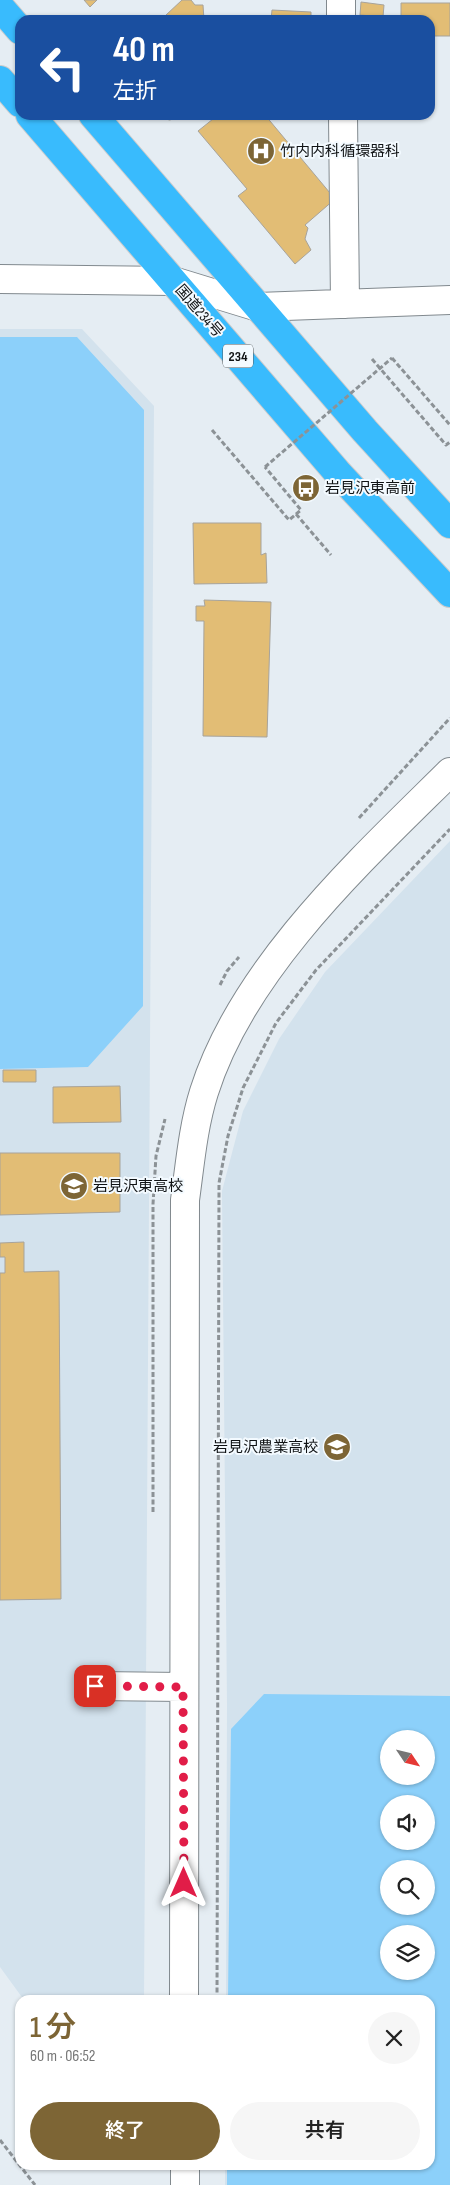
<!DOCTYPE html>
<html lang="ja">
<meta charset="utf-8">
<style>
body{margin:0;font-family:"Sofia Sans Condensed","Noto Sans JP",sans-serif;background:#f6f6f6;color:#222;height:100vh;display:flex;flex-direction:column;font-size:19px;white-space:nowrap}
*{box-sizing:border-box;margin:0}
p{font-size:16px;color:#767676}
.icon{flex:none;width:28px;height:28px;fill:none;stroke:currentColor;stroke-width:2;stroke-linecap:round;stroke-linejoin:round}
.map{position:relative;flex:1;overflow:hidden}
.panel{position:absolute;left:15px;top:1995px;width:420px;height:175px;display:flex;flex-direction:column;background:#fff;border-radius:15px;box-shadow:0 1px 4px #0004}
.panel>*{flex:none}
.guide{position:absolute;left:15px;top:15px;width:420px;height:105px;border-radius:15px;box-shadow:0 1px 4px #0004;background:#1a4fa0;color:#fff;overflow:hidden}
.needle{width:32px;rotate:125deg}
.controls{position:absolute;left:380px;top:1730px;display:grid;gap:10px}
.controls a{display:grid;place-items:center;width:55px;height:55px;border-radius:50%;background:#fff;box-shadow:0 1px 4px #0004;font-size:25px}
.pin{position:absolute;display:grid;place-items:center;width:42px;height:42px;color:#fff;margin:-21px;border-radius:10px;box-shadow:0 2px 8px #0006}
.me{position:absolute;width:55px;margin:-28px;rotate:0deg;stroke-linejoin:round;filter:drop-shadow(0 0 4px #0008)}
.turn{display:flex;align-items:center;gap:18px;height:105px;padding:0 15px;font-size:22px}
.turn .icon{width:65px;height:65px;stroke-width:2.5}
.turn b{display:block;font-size:35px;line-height:42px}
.round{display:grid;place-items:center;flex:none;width:52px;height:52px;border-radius:26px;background:#f6f6f6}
.head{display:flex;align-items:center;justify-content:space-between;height:85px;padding:0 15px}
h1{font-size:30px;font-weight:600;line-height:38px;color:#7d6535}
.action{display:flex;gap:10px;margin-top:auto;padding:10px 15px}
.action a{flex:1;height:58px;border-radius:30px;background:#7d6535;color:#fff;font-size:20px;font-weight:600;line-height:58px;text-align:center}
.action a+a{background:#f6f6f6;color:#222}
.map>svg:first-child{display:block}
.built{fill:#d3e2ed;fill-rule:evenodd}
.green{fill:#8cd0fa;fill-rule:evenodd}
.building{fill:#e2bd75;stroke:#a7a39b}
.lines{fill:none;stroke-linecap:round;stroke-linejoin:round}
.minor-casing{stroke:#81898e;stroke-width:30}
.highway-casing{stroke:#cacbcc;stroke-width:30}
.path{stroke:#8c9296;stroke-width:3;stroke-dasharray:5 2.5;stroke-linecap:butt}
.minor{stroke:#fff;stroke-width:28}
.highway{stroke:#39bbfd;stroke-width:28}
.path-bridge{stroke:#8c9296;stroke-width:3;stroke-dasharray:5 2.5;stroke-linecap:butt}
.route{stroke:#e11d48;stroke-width:9;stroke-dasharray:0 16.2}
.labels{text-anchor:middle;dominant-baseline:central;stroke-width:4;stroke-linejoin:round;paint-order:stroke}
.shield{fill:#f3faff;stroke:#54585b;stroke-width:1}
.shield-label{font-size:14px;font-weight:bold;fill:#101315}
.poi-label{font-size:15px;fill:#101315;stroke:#f3faff;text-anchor:start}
.street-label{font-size:15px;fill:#101315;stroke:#f3faff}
</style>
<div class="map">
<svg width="450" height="2185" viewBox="0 0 450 2185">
<rect width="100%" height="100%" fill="#e5edf3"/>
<path class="built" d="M0 329H82L154 406 144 2000H24L0 1967Z
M450 841V2185H225V2165H430V2000H226L227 1704 222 1191 243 1111 279 1039 325 972ZM389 1739H426V1776H389ZM389 1804H426V1841H389ZM389 1869H426V1906H389ZM389 1934H426V1971H389Z"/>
<path class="green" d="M0 337H77L144 410 143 1006 88 1067 0 1069Z
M264 1694 450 1696V2185H227V2165H430V2000H228L231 1729ZM389 1739H426V1776H389ZM389 1804H426V1841H389ZM389 1869H426V1906H389ZM389 1934H426V1971H389Z"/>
<path class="building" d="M84 0H97L90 7Z
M182 0H191L195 5H203L204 20H166V15Z
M361 2 384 5 383 17 360 15Z
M401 3H450V36H430V20H401Z
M272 10 311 12V20H271Z
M160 115H179L170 120 161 118Z
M218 115H235L238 119 243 115H265L335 199 305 225 308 228 305 239 311 250 295 264 238 196 247 189 198 131Z
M193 523H261V555L266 553 267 583 194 584Z
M204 600 271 602 267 737 203 736 204 621H196V606H205Z
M3 1070H36V1082H3Z
M120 1086 121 1122 53 1123V1087Z
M0 1153H120V1212L0 1215Z
M24 1242V1272L59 1271 61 1599 0 1600V1273H5V1257H0V1243Z"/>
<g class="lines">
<g class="minor-casing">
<path id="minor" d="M341 0V20
M343 115 345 304
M0 279 173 281 258 307 450 300
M95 1686 183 1687
M184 2000 185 1200C190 1164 193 1127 204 1092 243 968 360 861 450 772
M185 2165V2185"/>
</g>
<g class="highway-casing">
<path id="highway" d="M0 7 20 30
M0 80 20 103
M30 115 337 472 450 593
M93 115 365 431 450 524"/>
</g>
<path class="path" d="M392 358 450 425
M372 359 446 445 450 442
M212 430 289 520 301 510 265 467
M296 514 331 555
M359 818 450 718
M220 985 227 971 239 957
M153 1512V1204L156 1156 165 1119
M217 2000 219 1183 228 1136 243 1088 276 1023 316 970 450 829
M0 2140 35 2185"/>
<use href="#minor" class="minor"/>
<use href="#highway" class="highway"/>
<path class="path-bridge" d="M265 467 392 358"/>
</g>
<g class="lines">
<path class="route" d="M95 1686 183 1687 184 1883"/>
</g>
<defs>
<g id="hospital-disc" transform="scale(1.4375)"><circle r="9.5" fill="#7d6535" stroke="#f3faff"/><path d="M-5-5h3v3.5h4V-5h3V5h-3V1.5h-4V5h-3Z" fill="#fff"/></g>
<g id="bus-disc" transform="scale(1.4375)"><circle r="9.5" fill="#7d6535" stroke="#f3faff"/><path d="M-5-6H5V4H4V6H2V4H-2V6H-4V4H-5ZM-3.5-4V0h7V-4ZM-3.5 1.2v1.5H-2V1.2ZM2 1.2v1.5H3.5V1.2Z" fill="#fff"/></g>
<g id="school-disc" transform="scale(1.4375)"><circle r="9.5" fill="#7d6535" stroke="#f3faff"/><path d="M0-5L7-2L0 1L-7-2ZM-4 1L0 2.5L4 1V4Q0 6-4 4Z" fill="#fff"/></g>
</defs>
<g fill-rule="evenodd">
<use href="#hospital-disc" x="261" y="151"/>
<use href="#bus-disc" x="306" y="488"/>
<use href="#school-disc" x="74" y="1186"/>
<use href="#school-disc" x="337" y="1447"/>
</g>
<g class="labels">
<rect class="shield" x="223" y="344.5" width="30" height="23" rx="4"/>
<g class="shield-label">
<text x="238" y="356">234</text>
</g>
<g class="poi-label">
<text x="280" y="151">竹内内科循環器科</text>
<text x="325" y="488">岩見沢東高前</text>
<text x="93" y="1186">岩見沢東高校</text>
<text x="318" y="1447" text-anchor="end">岩見沢農業高校</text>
</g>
<g class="street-label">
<text transform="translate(199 311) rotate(49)">国道234号</text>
</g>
</g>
</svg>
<div class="controls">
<a><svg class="needle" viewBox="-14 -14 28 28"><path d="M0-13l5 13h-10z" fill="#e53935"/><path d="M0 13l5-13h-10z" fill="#767676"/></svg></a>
<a><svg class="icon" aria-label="sound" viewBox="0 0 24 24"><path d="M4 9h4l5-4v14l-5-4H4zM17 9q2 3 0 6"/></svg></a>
<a><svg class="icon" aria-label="search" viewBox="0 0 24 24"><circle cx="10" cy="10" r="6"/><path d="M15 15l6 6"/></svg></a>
<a><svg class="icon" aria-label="layers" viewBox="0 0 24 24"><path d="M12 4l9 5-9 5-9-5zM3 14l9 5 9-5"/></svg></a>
</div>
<div class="pin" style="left:95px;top:1686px;background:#d93025"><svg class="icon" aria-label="arrive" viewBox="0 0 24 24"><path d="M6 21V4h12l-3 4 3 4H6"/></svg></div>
<svg class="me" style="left:184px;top:1883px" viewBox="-20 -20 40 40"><path d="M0-17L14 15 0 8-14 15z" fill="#e11d48" stroke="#fff" stroke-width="4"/></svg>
<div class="guide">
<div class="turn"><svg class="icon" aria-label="left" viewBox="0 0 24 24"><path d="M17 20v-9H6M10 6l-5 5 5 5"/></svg><div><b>40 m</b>左折</div></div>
</div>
<section class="panel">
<div class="head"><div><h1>1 分</h1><p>60 m · 06:52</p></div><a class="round"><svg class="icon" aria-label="close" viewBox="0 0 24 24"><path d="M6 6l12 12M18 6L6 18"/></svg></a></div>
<div class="action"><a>終了</a><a>共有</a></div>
</section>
</div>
